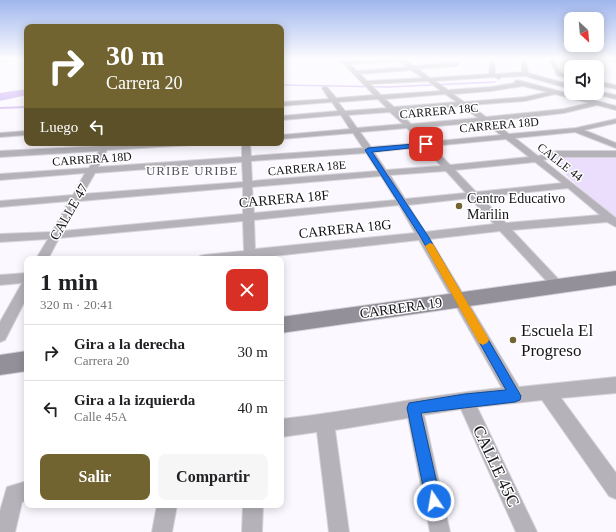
<!DOCTYPE html>
<html lang="es">
<meta charset="utf-8">
<style>
body{margin:0;font-family:Georgia,serif;background:#f6f6f6;color:#202124;height:100vh;display:flex;flex-direction:column;font-size:15px;white-space:nowrap}
*{box-sizing:border-box;margin:0}
p{font-size:13px;color:#757577}
.icon{flex:none;width:22px;height:22px;fill:none;stroke:currentColor;stroke-width:2;stroke-linecap:round;stroke-linejoin:round}
.map{position:relative;flex:1;overflow:hidden}
.side{position:absolute;left:24px;top:256px;width:260px;height:252px;display:flex;flex-direction:column;background:#fff;border-radius:8px;box-shadow:0 2px 10px #0003}
.side>*{flex:none}
.top-card{position:absolute;left:24px;top:24px;width:260px;height:122px;border-radius:8px;box-shadow:0 2px 10px #0003;background:#726431;color:#fff;overflow:hidden}
.needle{width:26px;rotate:154deg}
.fabs{position:absolute;left:564px;top:12px;display:grid;gap:8px}
.fabs a{display:grid;place-items:center;width:40px;height:40px;border-radius:8px;background:#fff;box-shadow:0 2px 10px #0003;font-size:20px}
.pin{position:absolute;display:grid;place-items:center;width:34px;height:34px;color:#fff;margin:-17px;border-radius:8px;box-shadow:0 2px 6px #0006}
.me{position:absolute;width:44px;margin:-22px;rotate:348deg;stroke-linejoin:round;filter:drop-shadow(0 0 3px #0008)}
.turn{display:flex;align-items:center;gap:14px;height:84px;padding:0 16px;font-size:18px}
.turn .icon{width:52px;height:52px;stroke-width:2.5}
.turn b{display:block;font-size:28px;line-height:34px}
.then{display:flex;align-items:center;height:38px;padding:0 16px;background:#0003;gap:8px;font-size:15px}
.round{display:grid;place-items:center;flex:none;width:42px;height:42px;border-radius:8px;background:#f6f6f6}
.overview{display:flex;align-items:center;justify-content:space-between;height:68px;padding:0 16px}
h1{font-size:24px;font-weight:600;line-height:30px}
.action{display:flex;gap:8px;margin-top:auto;padding:8px 16px}
.action a{flex:1;height:46px;border-radius:8px;background:#726431;color:#fff;font-size:16px;font-weight:600;line-height:46px;text-align:center}
.action a+a{background:#f6f6f6;color:#202124}
ul{padding:0;list-style:none}
li{display:flex;align-items:center;gap:12px;height:56px;padding:0 16px;border-top:1px solid #e0e0e0}
li div{flex:1}
li b{display:block;font-size:15px}
li em{font-style:normal}
.map>svg:first-child{display:block}
.green{fill:#eadefc}
.lines{fill:none;stroke-linecap:round;stroke-linejoin:round}
.stream-far1{stroke:#d2b8f5;stroke-width:1.5}
.stream{stroke:#d2b8f5;stroke-width:2}
.river{fill:#d2b8f5;fill-rule:evenodd}
.street-casing{stroke:#d6d4da;stroke-width:2}
.secondary-casing{stroke:#d6d4da;stroke-width:2}
.street{fill:#b5b3b9;fill-rule:evenodd}
.secondary{fill:#949099;fill-rule:evenodd}
.route{fill:#1a73e8;stroke:#114b97}
.slow{fill:#f59e0b}
.poi-dot{fill:#726431;stroke:#fff;stroke-width:1.5}
.labels{text-anchor:middle;dominant-baseline:central;stroke-width:3;stroke-linejoin:round;paint-order:stroke}
.far-street-label{font-size:12px;fill:#151318;stroke:#fff}
.far-neighbourhood-label{font-size:13px;letter-spacing:1px;fill:#58545f;stroke:#fff}
.poi-label{font-size:14px;fill:#151318;stroke:#fff;text-anchor:start}
.street-label{font-size:14px;fill:#151318;stroke:#fff}
.near-poi-label{font-size:17px;fill:#151318;stroke:#fff;text-anchor:start}
.near-street-label{font-size:17px;fill:#151318;stroke:#fff}
</style>
<div class="map">
<svg width="616" height="532" viewBox="0 0 616 532">
<rect width="100%" height="100%" fill="#fbf9ff"/>
<path class="green" d="M557 154H616V222L548 158Z"/>
<g class="lines">
<path class="stream-far1" d="M281 85 388 87 495 82"/>
<path class="stream" d="M0 108 27 107"/>
<path class="river" d="M27 89V95L0 101V93Z"/>
<g class="street-casing">
<path id="street" d="M0 59H19L0 63Z
M339 59H343L346 61 406 59 405 60 414 66 456 62 459 64 456 66 418 69 430 78 489 74 490 59H495V74L522 72 521 59H526L528 73 571 85V89L525 76 502 77 499 79 494 77 435 81 448 90 491 87 515 83 514 82 517 80 616 106V110L597 105 564 113 492 121 509 134 576 128 616 119V123L584 130 616 143V148L575 132 515 138 538 156 557 151H616V157H557L543 160 616 218V227L607 222 512 230 562 283 564 286 562 289 558 291 554 289 500 231 430 239 519 387 616 377V393L561 398 616 473V499L609 496 542 400 477 407 537 532H516L461 409 424 415 450 532H430L408 418 335 430 349 532H329L317 432 281 437V419C355 411 428 395 502 388L419 240 256 258V259H198L200 256 204 255 244 251 243 221 59 238 48 259H36L48 239 0 242V234L52 232 69 201 0 207V201L73 195 85 173 0 180V174L89 168 99 151 0 157V151L101 146 103 143H111L110 145 150 143H196L192 145 107 150 98 167 242 157V143H250L251 156 363 148 353 133 281 139V135L350 129 341 115 281 120V116L338 111 332 102 281 106V102L329 99 322 88 325 86 327 87 336 98 374 95ZM399 61 407 67 357 71 350 64ZM411 70 423 78 367 81 360 74ZM428 81 441 91 381 95 370 84ZM523 86 548 92 525 97 464 102 453 94 491 91ZM445 94 457 102 394 107 385 99ZM555 94 589 103 564 109 486 117 470 105 525 101ZM378 99 387 108 345 111 338 102ZM462 106 478 118 411 124 398 111ZM390 112 403 124 357 128 348 115ZM483 122 501 135 428 142 415 128ZM407 128 420 143 371 147 360 132ZM506 139 529 157 450 165 432 146ZM424 147 441 166 386 170 374 152ZM366 153 378 171 252 181 251 161ZM242 162 243 182 83 194 95 173ZM535 162 562 183 476 192 455 170ZM446 171 466 193 405 199 390 175ZM381 176 396 200 254 213 252 187ZM243 187V214L63 231 80 201ZM568 188 600 215 506 223 481 197ZM470 198 494 224 425 232 408 205ZM399 205 415 233 255 249 254 220Z
M549 59H553L561 73 571 75V79L557 75Z
M582 59H587L592 67H586Z
M600 59H616V62Z
M597 81 616 85V89L597 85Z
M597 91 616 95V99L595 94 594 93H597Z
M27 131V135L0 137V133Z
M27 273V297L5 340 0 342V322L22 283 0 285V275Z
M27 481V501L22 502 15 532H0V511L7 487Z
M157 505H177L172 532H152Z
M243 505H263L262 532H242Z"/>
</g>
<g class="secondary-casing">
<path id="secondary" d="M616 271V285L281 333V317Z
M27 351V371L0 375V355Z"/>
</g>
<use href="#street" class="street"/>
<use href="#secondary" class="secondary"/>
</g>
<linearGradient id="sky" x2="0" y2="1"><stop stop-color="#9fb6ed"/><stop offset="0.44" stop-color="#fdfcff"/><stop offset="1" stop-color="#fdfcff" stop-opacity="0"/></linearGradient>
<rect width="616" height="133" fill="url(#sky)"/>
<path class="route" d="M426 143 429 144 428 146 372 152 428 236 521 396 520 400 515 402 421 413 441 501 439 506 434 508 428 506 426 501 407 408 409 403 465 394 506 390 420 236 365 150 368 148Z"/>
<path class="slow" d="M430 243 433 244 487 336 489 340 487 343 483 345 479 343 425 246Z"/>
<g class="poi-dot">
<circle cx="459" cy="206" r="4"/>
<circle cx="513" cy="340" r="4"/>
</g>
<g class="labels">
<g class="far-street-label">
<text transform="translate(439 111) rotate(-5)">CARRERA 18C</text>
<text transform="translate(499 125) rotate(-5)">CARRERA 18D</text>
<text transform="translate(92 159) rotate(-4)">CARRERA 18D</text>
<text transform="translate(560 162) rotate(38)">CALLE 44</text>
<text transform="translate(307 168) rotate(-5)">CARRERA 18E</text>
</g>
<g class="far-neighbourhood-label">
<text x="192" y="170">URIBE URIBE</text>
</g>
<g class="poi-label">
<text x="467" y="198">Centro Educativo<tspan x="467" dy="16">Marilin</tspan></text>
</g>
<g class="street-label">
<text transform="translate(284 199) rotate(-5)">CARRERA 18F</text>
<text transform="translate(69 212) rotate(-60)">CALLE 47</text>
<text transform="translate(345 229) rotate(-6)">CARRERA 18G</text>
<text transform="translate(401 308) rotate(-8)">CARRERA 19</text>
</g>
<g class="near-poi-label">
<text x="521" y="330">Escuela El<tspan x="521" dy="20">Progreso</tspan></text>
</g>
<g class="near-street-label">
<text transform="translate(496 466) rotate(65)">CALLE 45C</text>
</g>
</g>
</svg>
<div class="fabs">
<a><svg class="needle" viewBox="-14 -14 28 28"><path d="M0-13l5 13h-10z" fill="#e53935"/><path d="M0 13l5-13h-10z" fill="#757577"/></svg></a>
<a><svg class="icon" aria-label="sound" viewBox="0 0 24 24"><path d="M4 9h4l5-4v14l-5-4H4zM17 9q2 3 0 6"/></svg></a>
</div>
<div class="pin" style="left:426px;top:144px;background:#d93025"><svg class="icon" aria-label="arrive" viewBox="0 0 24 24"><path d="M6 21V4h12l-3 4 3 4H6"/></svg></div>
<svg class="me" style="left:434px;top:501px" viewBox="-20 -20 40 40"><circle r="17" fill="#1a73e8" stroke="#fff" stroke-width="3"/><path d="M0-11L8 9 0 5-8 9z" fill="#fff"/></svg>
<div class="top-card">
<div class="turn"><svg class="icon" aria-label="right" viewBox="0 0 24 24"><path d="M7 20v-9h11M14 6l5 5-5 5"/></svg><div><b>30 m</b>Carrera 20</div></div>
<div class="then">Luego<svg class="icon" aria-label="left" viewBox="0 0 24 24"><path d="M17 20v-9H6M10 6l-5 5 5 5"/></svg></div>
</div>
<section class="side">
<div class="overview"><div><h1>1 min</h1><p>320 m · 20:41</p></div><a class="round" style="background:#d93025;color:#fff"><svg class="icon" aria-label="close" viewBox="0 0 24 24"><path d="M6 6l12 12M18 6L6 18"/></svg></a></div>
<ul>
<li><svg class="icon" aria-label="right" viewBox="0 0 24 24"><path d="M7 20v-9h11M14 6l5 5-5 5"/></svg><div><b>Gira a la derecha</b><p>Carrera 20</p></div><em>30 m</em></li>
<li><svg class="icon" aria-label="left" viewBox="0 0 24 24"><path d="M17 20v-9H6M10 6l-5 5 5 5"/></svg><div><b>Gira a la izquierda</b><p>Calle 45A</p></div><em>40 m</em></li>
</ul>
<div class="action"><a>Salir</a><a>Compartir</a></div>
</section>
</div>
